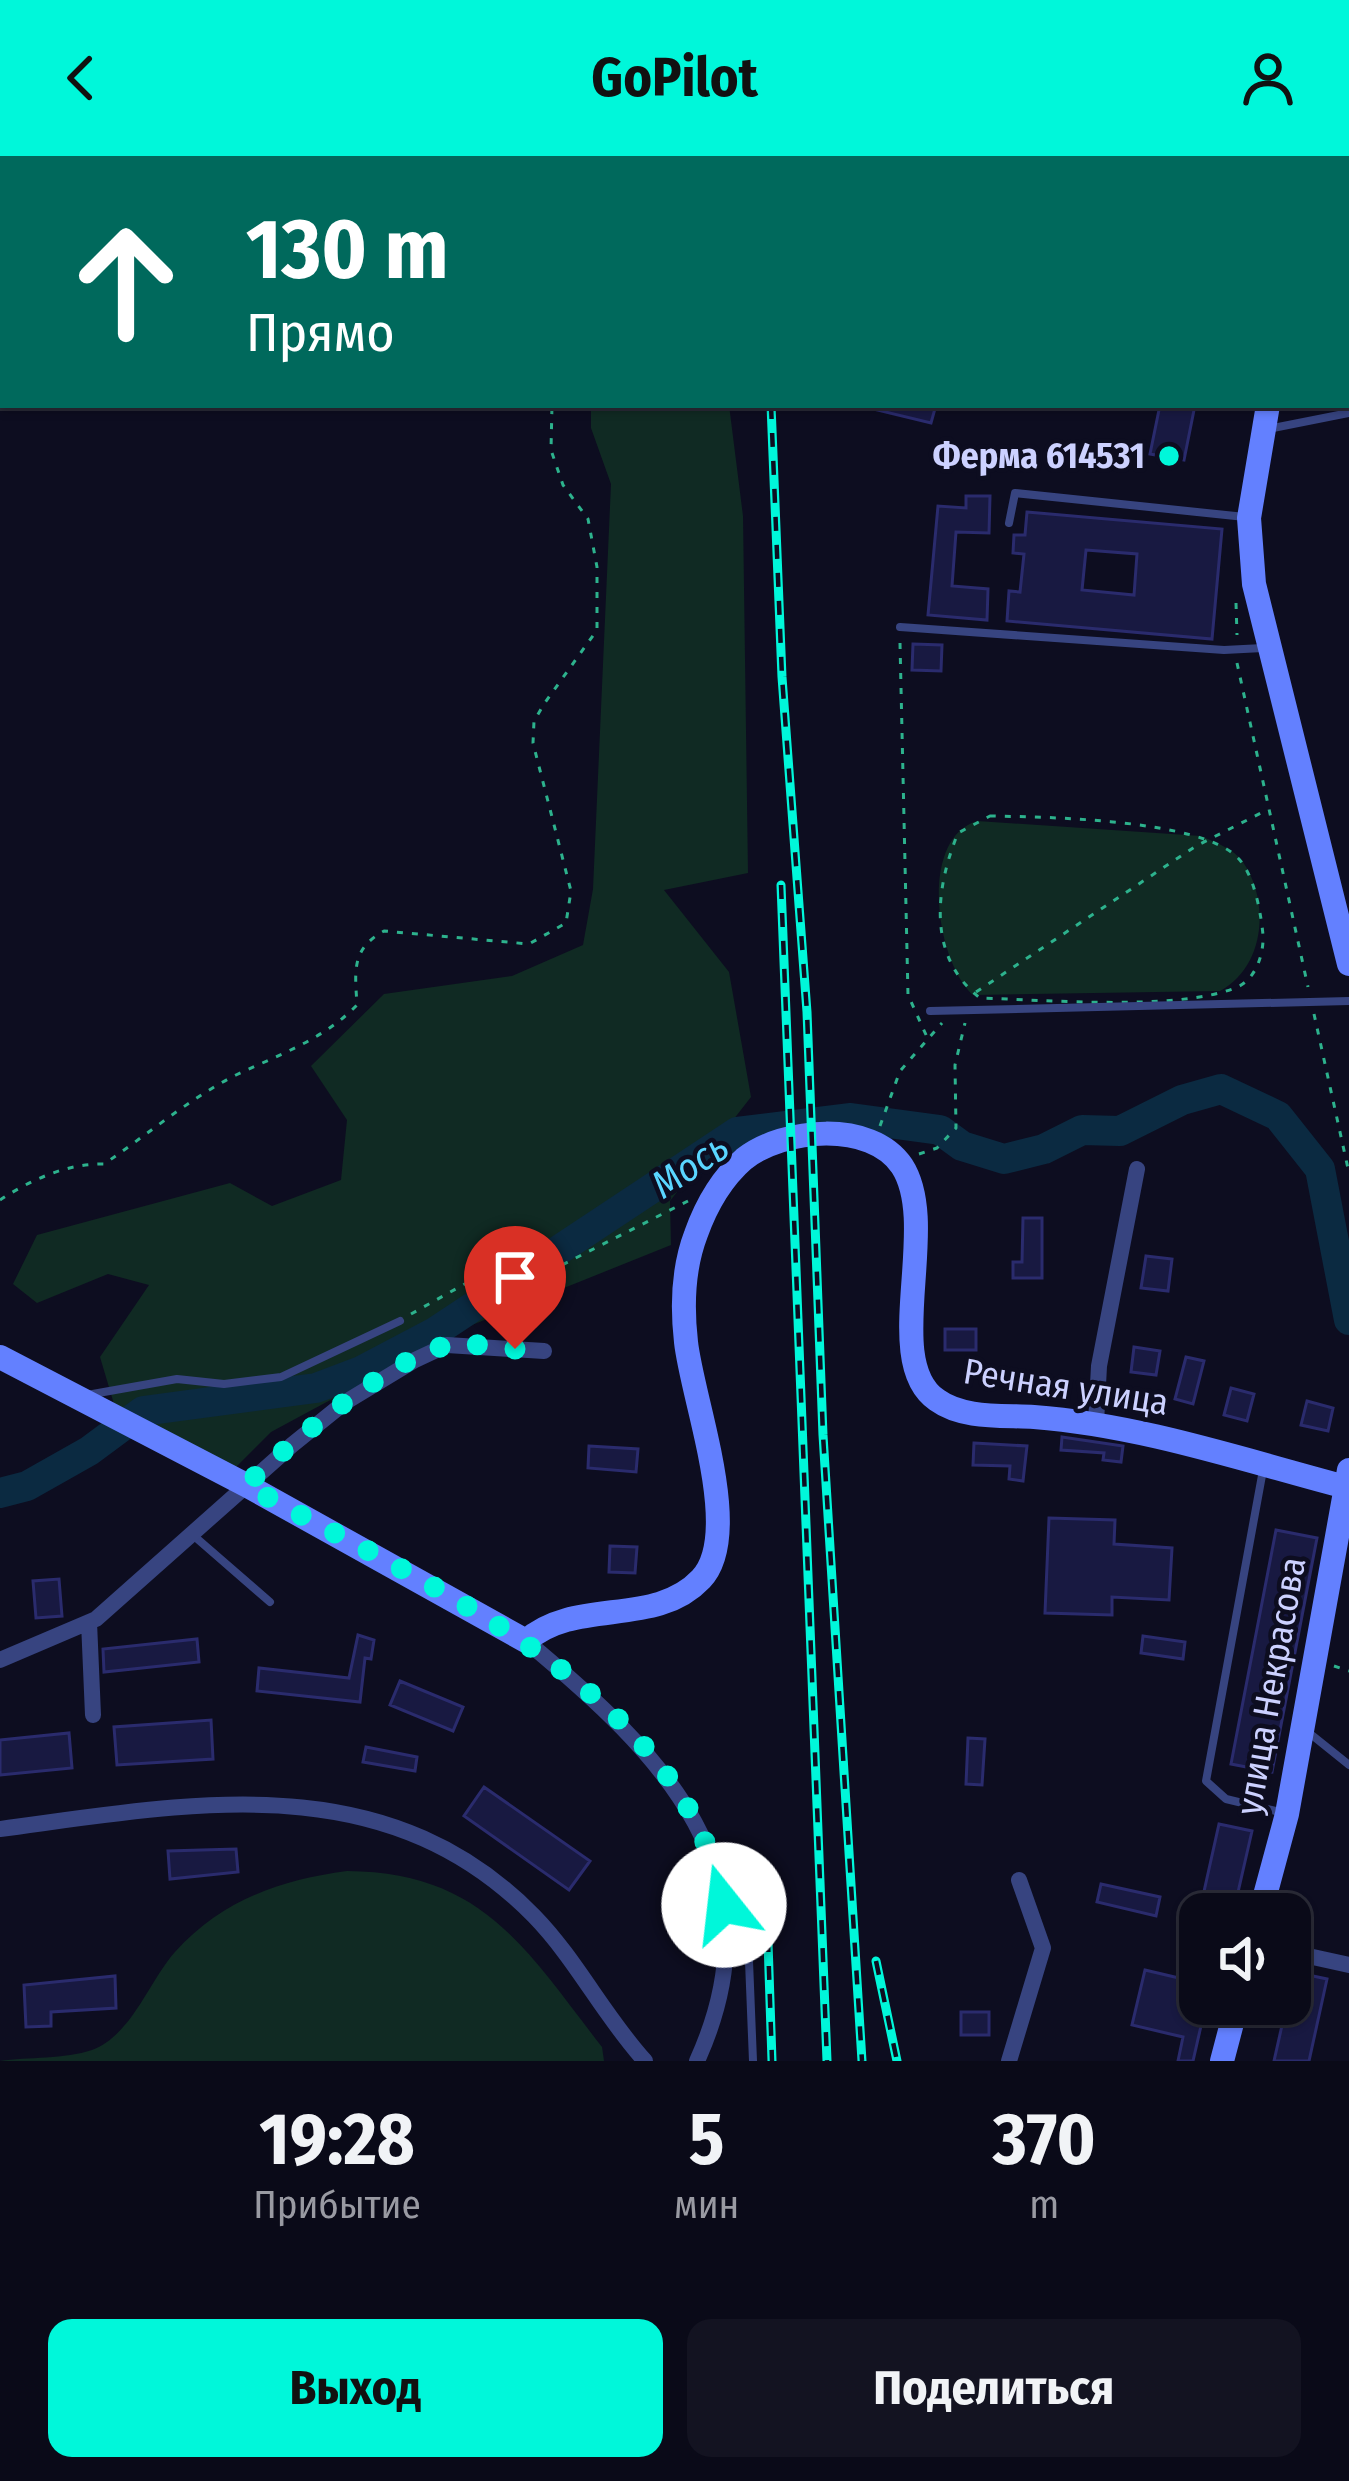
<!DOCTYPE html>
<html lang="ru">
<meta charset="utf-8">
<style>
body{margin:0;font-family:"Fira Sans Condensed",sans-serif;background:#131321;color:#f1f3f6;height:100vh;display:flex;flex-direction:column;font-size:45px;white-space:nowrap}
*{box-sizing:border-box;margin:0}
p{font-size:39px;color:#999aa2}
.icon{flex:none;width:66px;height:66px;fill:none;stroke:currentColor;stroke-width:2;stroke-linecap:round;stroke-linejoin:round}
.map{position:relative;height:1905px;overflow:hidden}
.panel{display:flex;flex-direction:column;background:#0a0a18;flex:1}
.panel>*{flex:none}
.guide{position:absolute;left:0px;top:0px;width:1350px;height:252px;box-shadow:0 3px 9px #0004,0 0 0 3px #2a2b37;background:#00695c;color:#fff;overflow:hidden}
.buttons{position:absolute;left:1179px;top:1737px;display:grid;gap:24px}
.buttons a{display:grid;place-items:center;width:132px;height:132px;border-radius:24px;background:#0a0a18;box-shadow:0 3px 9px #0004,0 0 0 3px #2a2b37;font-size:60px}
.pin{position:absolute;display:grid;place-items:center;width:102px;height:102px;color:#fff;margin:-123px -51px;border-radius:50% 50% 50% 0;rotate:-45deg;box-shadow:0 0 12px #0007}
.pin .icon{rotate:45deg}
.me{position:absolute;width:132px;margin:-66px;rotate:344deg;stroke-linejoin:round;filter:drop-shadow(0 0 9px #0008)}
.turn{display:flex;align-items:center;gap:42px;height:252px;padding:0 48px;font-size:54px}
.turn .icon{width:156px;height:156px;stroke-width:2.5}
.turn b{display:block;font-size:84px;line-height:102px}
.eta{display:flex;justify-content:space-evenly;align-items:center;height:204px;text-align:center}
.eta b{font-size:72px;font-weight:700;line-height:84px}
.button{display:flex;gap:24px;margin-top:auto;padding:24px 48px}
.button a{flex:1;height:138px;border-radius:24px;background:#00f7da;color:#111;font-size:48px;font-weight:700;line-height:138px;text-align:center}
.button a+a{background:#131321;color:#f1f3f6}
header{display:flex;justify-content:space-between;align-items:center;height:156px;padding:0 48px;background:#00f7da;color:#111;font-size:54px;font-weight:700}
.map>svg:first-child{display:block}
.green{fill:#102a23}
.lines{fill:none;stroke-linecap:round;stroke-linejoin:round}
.river{stroke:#0b2a41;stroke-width:30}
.building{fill:#181941;stroke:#2a2b6d;stroke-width:3;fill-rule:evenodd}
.path{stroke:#2db28d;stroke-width:3;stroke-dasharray:6 9;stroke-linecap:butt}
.lane{stroke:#374480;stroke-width:8}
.street{stroke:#374480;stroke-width:16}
.secondary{stroke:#6380ff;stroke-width:24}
.rail-casing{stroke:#00f7da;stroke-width:9}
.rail{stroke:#0d0d20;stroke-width:4.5;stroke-dasharray:14;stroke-linecap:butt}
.route{stroke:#00f7da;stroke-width:21;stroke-dasharray:0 37.8}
.poi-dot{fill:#00f7da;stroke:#0d0d20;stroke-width:4.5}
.labels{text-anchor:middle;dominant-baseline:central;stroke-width:9;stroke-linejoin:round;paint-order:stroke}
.poi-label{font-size:36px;font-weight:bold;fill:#ccd1ff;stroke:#0d0d20;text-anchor:end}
.street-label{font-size:36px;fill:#ccd1ff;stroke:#0d0d20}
.water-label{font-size:39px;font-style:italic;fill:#5ad6ff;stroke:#0d0d20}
</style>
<header><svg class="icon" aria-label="back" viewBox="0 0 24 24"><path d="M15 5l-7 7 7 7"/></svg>GoPilot<svg class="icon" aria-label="person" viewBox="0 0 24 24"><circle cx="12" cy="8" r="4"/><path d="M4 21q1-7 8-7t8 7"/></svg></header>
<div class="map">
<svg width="1349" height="1905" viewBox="0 0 1349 1905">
<rect width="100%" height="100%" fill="#0d0d20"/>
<path class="green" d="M591 249H729L743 360 748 717 664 734 729 816 751 941 670 1045 671 1089 462 1173 271 1276 235 1312 114 1248 100 1201 149 1129 108 1118 37 1147 13 1128 37 1079 230 1027 272 1050 341 1024 347 964 311 910 384 838 512 820 583 789 593 733 611 328 591 272Z
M977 665 1201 680C1216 687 1233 692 1243 706 1271 747 1264 812 1220 835L973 839C936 806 918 683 977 665Z
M347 1715C484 1716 526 1794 602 1891L604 1905H0C28 1901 65 1903 92 1894 132 1879 149 1825 175 1796 222 1744 280 1724 347 1715Z"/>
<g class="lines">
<path class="river" d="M0 1337 27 1330 89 1295 143 1255 316 1232 361 1215 435 1176 737 976 851 962 940 974 962 990 1004 1003 1044 993 1082 974 1120 975 1182 944 1221 933 1278 960 1320 1013 1349 1164"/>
</g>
<path class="building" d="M878 249H936L931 267 877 254Z
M1160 249H1195L1184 304 1150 298Z
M966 340H990L989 377 956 376 952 430 988 433 987 464 928 459 938 350 966 352Z
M1027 356 1222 373 1212 483 1007 465 1009 435 1020 436 1024 398 1013 397 1014 379H1025ZM1086 394 1137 398 1134 439 1082 434Z
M913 488 942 489 941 515 912 514Z
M1023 1062H1042V1122H1013V1106H1022Z
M1146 1100 1172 1103 1168 1135 1141 1132Z
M945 1173H976V1194H945Z
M1134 1191 1160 1195 1156 1219 1131 1216Z
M1186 1201 1204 1205 1193 1248 1175 1243Z
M1231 1232 1254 1238 1247 1265 1224 1259Z
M1307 1245 1333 1252 1328 1275 1301 1269Z
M1062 1281 1123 1290 1121 1306 1103 1304 1104 1297 1061 1294Z
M974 1287 1027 1290 1023 1325 1009 1323 1010 1310 973 1309Z
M589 1290 638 1293 636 1316 588 1312Z
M1049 1362 1115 1364 1114 1388 1172 1392 1169 1444 1112 1441V1459L1045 1457Z
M1276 1374 1317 1382 1272 1616 1231 1608Z
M610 1390 637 1391 635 1417 609 1416Z
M59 1423 62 1460 36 1462 33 1425Z
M358 1479 374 1484 371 1503 365 1502 360 1546 257 1535 259 1512 349 1522Z
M1143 1480 1185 1486 1183 1503 1141 1497Z
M197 1483 199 1506 104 1516 103 1493Z
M400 1525 463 1551 453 1575 390 1549Z
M211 1564 213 1603 117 1609 114 1571Z
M69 1577 72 1612 0 1619V1584Z
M968 1582 985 1583 982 1629 966 1628Z
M366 1591 417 1601 415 1615 363 1606Z
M484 1631 590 1705 569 1734 464 1660Z
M1219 1668 1252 1675 1233 1758H1199Z
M236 1693 238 1716 170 1723 168 1695Z
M1101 1728 1160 1741 1156 1760 1097 1746Z
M1145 1814 1200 1827V1848H1206L1193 1905H1178L1183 1881 1132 1869Z
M1294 1816 1327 1823 1309 1905H1274Z
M115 1820 116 1852 51 1856V1870L26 1871 24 1829Z
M961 1856H989V1879H961Z"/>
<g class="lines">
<path class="path" d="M588 3V0
M1236 447 1237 479
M900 487 908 839 927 881
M1237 507 1308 831
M990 660C1046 661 1201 663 1238 702 1254 718 1261 757 1263 779 1264 799 1255 825 1235 832 1177 855 1046 844 980 842 927 801 935 733 958 677Z
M976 836 1196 690 1267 654
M1314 858 1349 1017
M880 970 900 915 942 867
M919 998 937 992 956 972 955 909 965 867
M0 1044C30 1024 68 1007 104 1008 147 979 190 942 236 919 278 899 323 884 357 849 355 815 351 793 384 775L529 788 566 767 571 735 533 587 534 565 544 548 597 474V411L588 363 563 329 551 294 552 249
M411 1158 538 1087 560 1110 688 1045
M1334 1510 1349 1515"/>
<path class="lane" d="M1003 0 1006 3
M1136 3 1137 0
M1268 273 1349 257
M1009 367 1015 337 1245 361
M900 471 1224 494 1263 492
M930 855 1349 845
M87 1239 177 1223 224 1228 281 1221 400 1165
M1263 1314 1206 1625 1226 1643 1280 1656
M194 1380 270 1446
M1308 1576 1349 1609
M707 1688 734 1708 746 1730 753 1905"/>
<path class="street" d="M1096 1267 1099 1210 1137 1013
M89 1466 93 1559
M526 1485C662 1598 783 1716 697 1905
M0 1504 96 1463 292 1289 344 1247 415 1204 447 1189 544 1195
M0 1673C189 1648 384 1607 534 1760 576 1803 604 1860 645 1905
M1290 1796 1349 1809
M1009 1905 1043 1792 1019 1724"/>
<path class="secondary" d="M1333 3 1334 0
M1268 249 1249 362 1254 428 1349 808
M0 1201 246 1329 526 1485C576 1441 655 1472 701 1423 744 1378 692 1243 686 1186 682 1151 683 1112 696 1078 706 1050 721 1023 744 1003 783 972 871 964 902 1010 941 1070 880 1205 937 1244 963 1263 1003 1259 1034 1261 1139 1269 1240 1303 1342 1330
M1260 1758 1287 1658 1349 1314
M1222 1905 1237 1848"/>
<g class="rail-casing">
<path id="rail" d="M750 0V3
M771 249 782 521 807 856 823 1279 862 1905
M781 729 827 1905
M766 1726 772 1905
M876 1805 897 1905"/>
</g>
<use href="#rail" class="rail"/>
</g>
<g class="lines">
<path class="route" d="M515 1193C494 1191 469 1186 449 1189 396 1198 285 1291 246 1329 419 1427 683 1531 724 1749"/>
</g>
<circle class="poi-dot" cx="1169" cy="300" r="12"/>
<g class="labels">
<g class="poi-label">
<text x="1145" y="300">Ферма 614531</text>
</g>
<g class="street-label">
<text transform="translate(1066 1231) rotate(9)">Речная улица</text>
<text transform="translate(1271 1530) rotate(-80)">улица Некрасова</text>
</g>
<g class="water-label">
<text transform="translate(690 1010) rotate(-34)">Мось</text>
</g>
</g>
</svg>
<div class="buttons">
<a><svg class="icon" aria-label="sound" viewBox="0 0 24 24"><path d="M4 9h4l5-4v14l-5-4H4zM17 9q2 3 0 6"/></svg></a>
</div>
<div class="pin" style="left:515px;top:1193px;background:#d93025"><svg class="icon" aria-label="arrive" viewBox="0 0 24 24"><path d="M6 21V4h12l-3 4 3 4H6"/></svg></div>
<svg class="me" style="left:724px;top:1749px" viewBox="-20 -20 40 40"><circle r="19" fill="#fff"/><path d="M0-13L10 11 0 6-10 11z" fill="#00f7da"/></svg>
<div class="guide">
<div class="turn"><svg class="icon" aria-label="ahead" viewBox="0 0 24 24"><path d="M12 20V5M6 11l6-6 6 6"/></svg><div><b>130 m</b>Прямо</div></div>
</div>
</div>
<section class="panel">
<div class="eta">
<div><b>19:28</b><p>Прибытие</p></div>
<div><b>5</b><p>мин</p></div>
<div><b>370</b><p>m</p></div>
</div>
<div class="button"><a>Выход</a><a>Поделиться</a></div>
</section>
